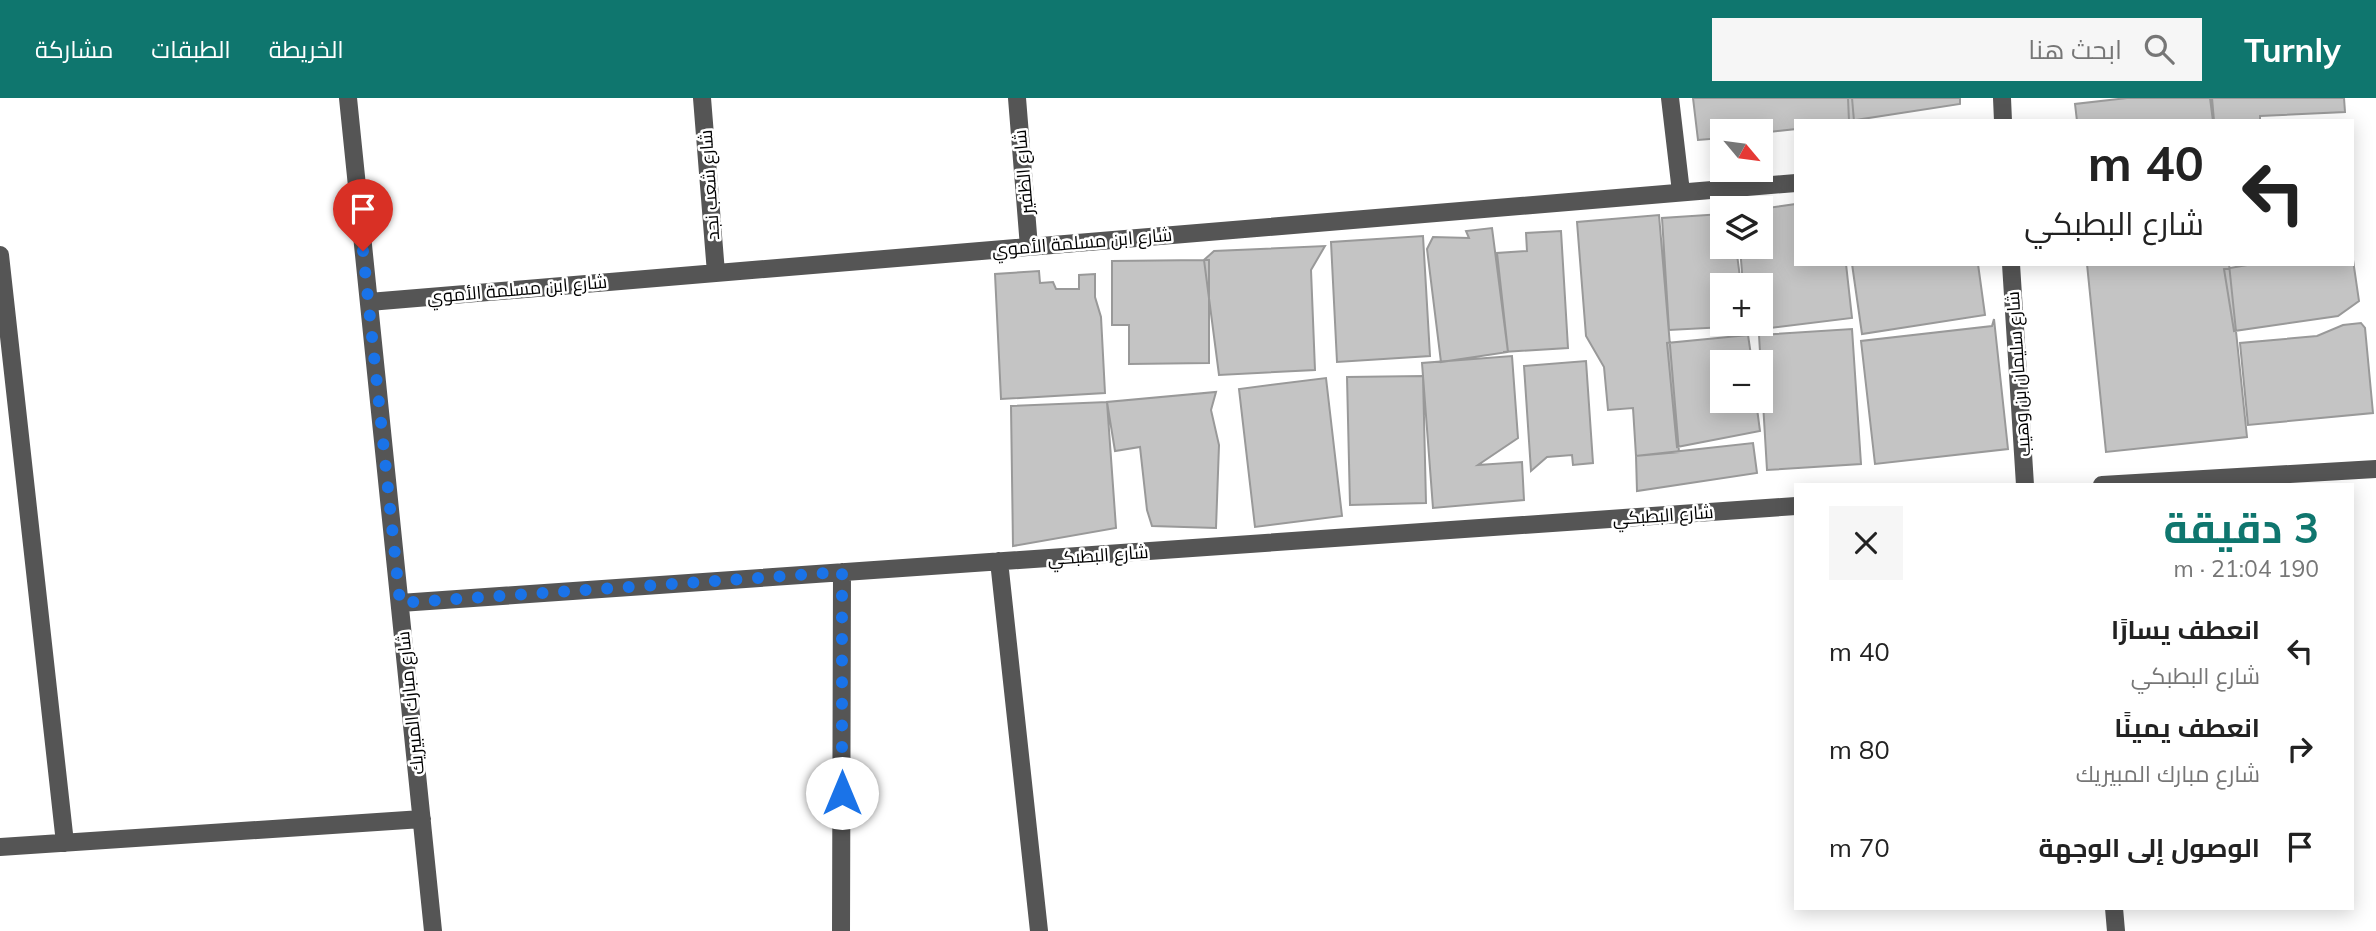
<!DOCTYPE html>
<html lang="ar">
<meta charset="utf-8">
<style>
body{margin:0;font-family:Mulish,Cairo,sans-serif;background:#f6f6f6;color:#222;direction:rtl;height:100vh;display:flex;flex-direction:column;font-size:26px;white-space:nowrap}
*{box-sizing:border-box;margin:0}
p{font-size:23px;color:#767676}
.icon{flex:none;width:38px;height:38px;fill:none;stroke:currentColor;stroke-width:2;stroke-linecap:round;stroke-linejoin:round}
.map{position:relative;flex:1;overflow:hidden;direction:ltr}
.sheet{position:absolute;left:1794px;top:385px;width:560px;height:427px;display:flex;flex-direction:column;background:#fff;border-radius:0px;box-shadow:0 4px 18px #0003;direction:rtl}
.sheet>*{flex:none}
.top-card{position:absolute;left:1794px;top:21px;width:560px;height:147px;border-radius:0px;box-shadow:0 4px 18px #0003;direction:rtl;background:#fff;color:#222;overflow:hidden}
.needle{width:46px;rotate:119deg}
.fabs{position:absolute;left:1710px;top:21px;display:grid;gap:14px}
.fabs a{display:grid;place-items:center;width:63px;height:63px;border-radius:0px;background:#fff;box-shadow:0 4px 18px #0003;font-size:35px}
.pin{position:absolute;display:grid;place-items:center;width:60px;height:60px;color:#fff;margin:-72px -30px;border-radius:50% 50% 50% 0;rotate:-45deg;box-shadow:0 0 7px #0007}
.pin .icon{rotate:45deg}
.me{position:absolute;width:77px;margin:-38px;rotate:0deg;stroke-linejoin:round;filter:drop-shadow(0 0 5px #0008)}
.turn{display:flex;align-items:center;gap:24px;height:147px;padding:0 35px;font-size:32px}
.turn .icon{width:91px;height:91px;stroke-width:2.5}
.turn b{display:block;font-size:49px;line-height:60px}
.round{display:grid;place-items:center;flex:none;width:74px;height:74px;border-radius:0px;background:#f6f6f6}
.headline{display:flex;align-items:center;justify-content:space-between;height:119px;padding:0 35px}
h1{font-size:42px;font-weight:700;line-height:52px;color:#0f766e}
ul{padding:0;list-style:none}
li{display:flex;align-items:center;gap:21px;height:98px;padding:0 35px}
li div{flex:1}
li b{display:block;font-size:26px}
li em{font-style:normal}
header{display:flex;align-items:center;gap:42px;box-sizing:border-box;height:98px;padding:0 35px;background:#0f766e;color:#fff}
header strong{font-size:33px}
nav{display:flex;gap:38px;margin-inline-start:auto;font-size:24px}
.search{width:490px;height:63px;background:#f6f6f6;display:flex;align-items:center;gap:18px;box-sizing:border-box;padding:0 24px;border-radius:0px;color:#767676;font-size:26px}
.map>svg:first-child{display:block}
.building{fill:#c4c4c4;stroke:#999;stroke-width:2}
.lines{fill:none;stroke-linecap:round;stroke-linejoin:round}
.minor{stroke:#555;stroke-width:18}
.route{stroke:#1a73e8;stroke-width:12;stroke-dasharray:0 21.6}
.labels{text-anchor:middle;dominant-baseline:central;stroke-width:5;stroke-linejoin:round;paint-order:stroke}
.street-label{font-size:18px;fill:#000;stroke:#fff}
</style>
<header>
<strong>Turnly</strong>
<div class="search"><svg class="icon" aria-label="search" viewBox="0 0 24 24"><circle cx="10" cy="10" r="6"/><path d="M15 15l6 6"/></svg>ابحث هنا</div>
<nav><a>الخريطة</a><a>الطبقات</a><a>مشاركة</a></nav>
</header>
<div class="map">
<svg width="2376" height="833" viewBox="0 0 2376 833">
<rect width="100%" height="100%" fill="#fff"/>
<path class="building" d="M1693 0H1852L1854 23H1796V31L1760 35 1722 33V40L1698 42Z
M1848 0H1960V6L1849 23Z
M2127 0H2212L2214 23H2077L2075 6Z
M2210 0H2344L2345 14 2260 18V23H2213Z
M1796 106V166H1846L1852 220 1746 233 1745 226H1760V187H1743L1740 149H1760V111Z
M1722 116V149H1736L1741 187H1722V226L1745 228 1669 232 1662 120Z
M1659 117 1679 354 1636 358 1633 310 1608 312 1604 269 1586 238 1577 124Z
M1492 130 1508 254 1441 264 1427 151 1433 139 1469 140 1466 133Z
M1561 133 1568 250 1503 254H1508L1497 155 1527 153 1526 135Z
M1423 138 1430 258 1337 264 1331 144Z
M1325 148 1311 172 1315 272 1219 277 1204 162 1214 153Z
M2352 155 2359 203 2338 218 2234 233 2224 171 2253 166H2352Z
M1204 162H1209V265L1129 266V227H1112V163Z
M1852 166H1978L1985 217 1862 236Z
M2087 166H2229L2247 339 2106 354Z
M1039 173 1040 185 1053 184 1056 191H1079V177L1095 176V199L1101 219 1105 295 1001 301 995 176Z
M1994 221 2008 351 1875 366 1861 243 1992 228Z
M2361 225 2365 230 2373 315 2248 327 2240 245 2317 238 2343 227Z
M1852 231 1861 366 1767 372 1759 237Z
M1748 237 1752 264H1722V303H1756L1760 333 1677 349 1667 245Z
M1512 258 1518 340 1478 367 1522 364 1524 402 1433 410 1422 265Z
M1586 263 1593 365 1573 367 1572 357 1547 359 1531 373 1524 268Z
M1423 278 1426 405 1350 407 1347 279Z
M1326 280 1342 418 1255 429 1239 291Z
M1216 294 1211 312 1219 347 1216 430 1152 428 1147 412 1140 349 1115 353 1107 304Z
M1107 304 1116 430 1013 448 1011 308Z
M1753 345 1757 375 1637 393 1636 358Z"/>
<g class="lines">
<path class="minor" d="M348 0 433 833
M702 0 716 175
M1017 0 1029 149
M1670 0 1681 94
M2002 0 2003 23
M0 157 65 745
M2011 166 2025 387
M369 204 1796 85
M2102 387 2376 371
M999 463 1039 833
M400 505 1796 408
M0 749 422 721
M2114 810 2116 833
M841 833 842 474"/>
</g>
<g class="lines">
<path class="route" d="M363 153 400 505 842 474V695"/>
</g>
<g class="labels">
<g class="street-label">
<text transform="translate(1023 74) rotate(-95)">شارع الظفير</text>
<text transform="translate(709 87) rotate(-94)">شارع شعب نجد</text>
<text transform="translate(1082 144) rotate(-5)">شارع ابن مسلمة الأموي</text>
<text transform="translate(517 191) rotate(-5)">شارع ابن مسلمة الأموي</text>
<text transform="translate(2018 276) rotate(-94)">شارع سليمان بن وهيب</text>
<text transform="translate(1663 417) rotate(-4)">شارع البطبكي</text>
<text transform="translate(1098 457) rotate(-4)">شارع البطبكي</text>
<text transform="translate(410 605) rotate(-96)">شارع مبارك المبيريك</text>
</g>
</g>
</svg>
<div class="fabs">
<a><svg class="needle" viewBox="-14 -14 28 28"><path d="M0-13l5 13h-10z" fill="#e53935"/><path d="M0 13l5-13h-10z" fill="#767676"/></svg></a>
<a><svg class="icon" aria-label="layers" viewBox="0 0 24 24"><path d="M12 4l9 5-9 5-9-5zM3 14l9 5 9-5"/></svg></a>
<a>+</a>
<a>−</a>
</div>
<div class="pin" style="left:363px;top:153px;background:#d93025"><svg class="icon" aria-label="arrive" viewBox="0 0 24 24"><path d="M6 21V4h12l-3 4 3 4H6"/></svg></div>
<svg class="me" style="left:842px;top:695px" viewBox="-20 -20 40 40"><circle r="19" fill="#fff"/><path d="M0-13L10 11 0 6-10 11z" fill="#1a73e8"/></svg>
<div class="top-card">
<div class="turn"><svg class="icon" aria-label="left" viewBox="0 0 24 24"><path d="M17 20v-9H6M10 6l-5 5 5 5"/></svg><div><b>40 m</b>شارع البطبكي</div></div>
</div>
<section class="sheet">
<div class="headline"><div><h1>3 دقيقة</h1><p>190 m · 21:04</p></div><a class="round"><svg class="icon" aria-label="close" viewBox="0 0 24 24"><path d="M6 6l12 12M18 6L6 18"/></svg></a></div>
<ul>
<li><svg class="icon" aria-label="left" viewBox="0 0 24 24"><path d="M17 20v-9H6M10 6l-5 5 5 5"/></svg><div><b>انعطف يسارًا</b><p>شارع البطبكي</p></div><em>40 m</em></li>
<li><svg class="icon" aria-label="right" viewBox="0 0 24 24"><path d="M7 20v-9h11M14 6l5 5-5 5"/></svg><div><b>انعطف يمينًا</b><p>شارع مبارك المبيريك</p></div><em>80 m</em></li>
<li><svg class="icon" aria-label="arrive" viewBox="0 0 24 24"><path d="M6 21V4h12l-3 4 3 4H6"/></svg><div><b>الوصول إلى الوجهة</b></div><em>70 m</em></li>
</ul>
</section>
</div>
